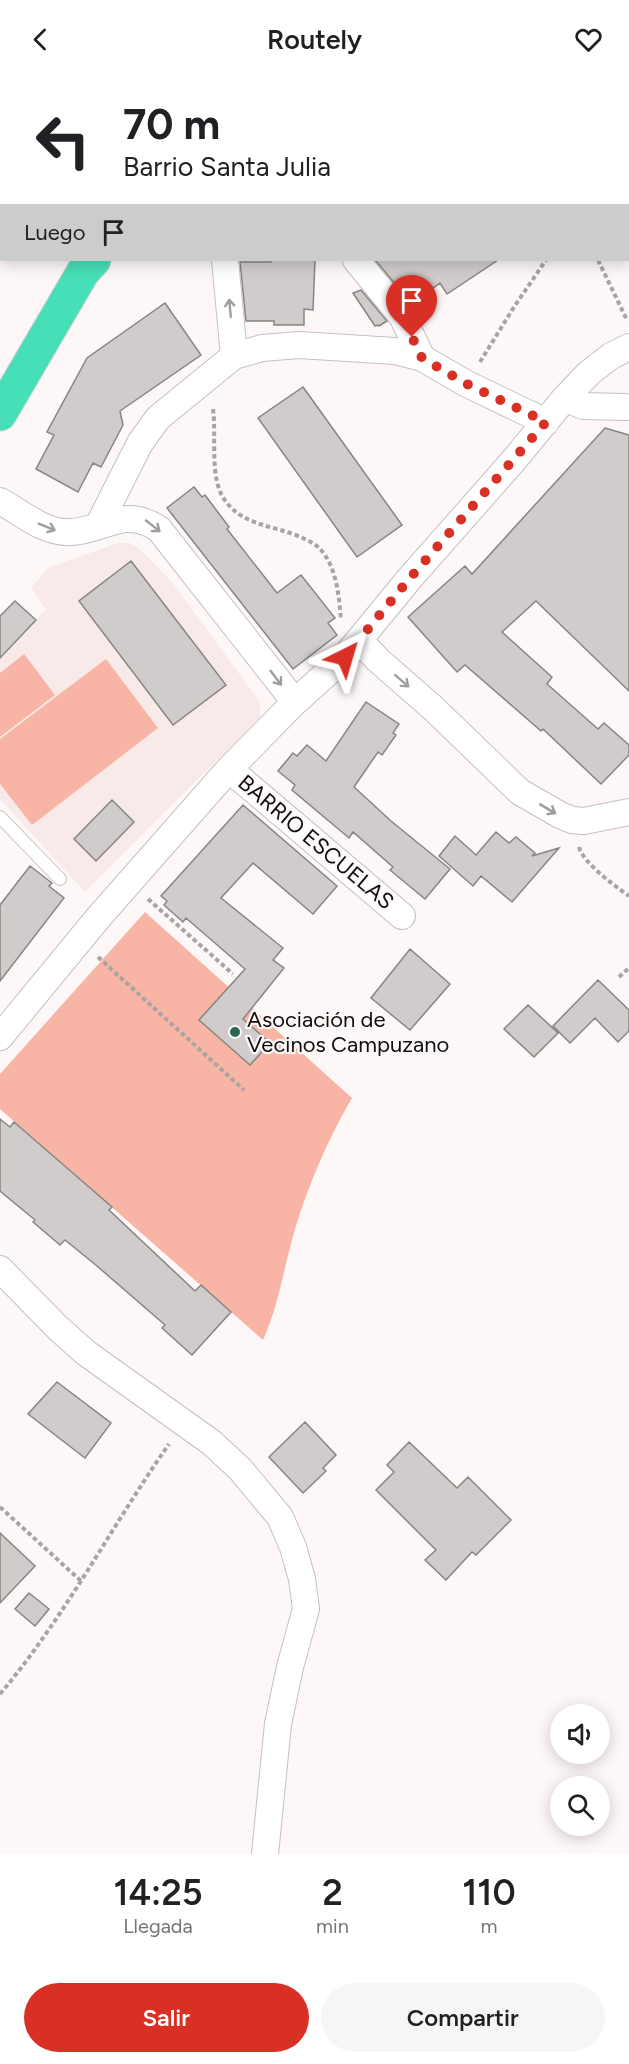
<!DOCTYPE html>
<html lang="es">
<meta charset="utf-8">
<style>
body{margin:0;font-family:Figtree,sans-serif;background:#f6f6f6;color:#202124;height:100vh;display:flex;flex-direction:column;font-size:22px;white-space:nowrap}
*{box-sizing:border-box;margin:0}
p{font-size:20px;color:#757577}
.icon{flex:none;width:33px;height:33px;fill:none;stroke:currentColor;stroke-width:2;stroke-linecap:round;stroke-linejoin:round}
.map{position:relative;height:1776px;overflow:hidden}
.drawer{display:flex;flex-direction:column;background:#fff;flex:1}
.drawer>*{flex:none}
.top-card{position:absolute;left:0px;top:0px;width:630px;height:183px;box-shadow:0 3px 15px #0003;background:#fff;color:#202124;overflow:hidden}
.fabs{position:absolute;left:550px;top:1626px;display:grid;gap:12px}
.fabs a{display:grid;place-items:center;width:60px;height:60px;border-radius:50%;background:#fff;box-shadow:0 3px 15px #0003;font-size:30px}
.pin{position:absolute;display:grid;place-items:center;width:51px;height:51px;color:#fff;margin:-62px -26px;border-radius:50% 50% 50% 0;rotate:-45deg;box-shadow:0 0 6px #0007}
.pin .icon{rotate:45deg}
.me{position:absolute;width:66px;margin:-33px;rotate:40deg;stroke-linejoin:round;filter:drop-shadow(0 0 4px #0008)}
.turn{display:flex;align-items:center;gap:21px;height:126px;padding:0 24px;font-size:27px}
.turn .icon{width:78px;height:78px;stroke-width:2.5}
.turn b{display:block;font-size:42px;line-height:51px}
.then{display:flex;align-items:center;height:57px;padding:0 24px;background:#0003;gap:12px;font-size:22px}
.eta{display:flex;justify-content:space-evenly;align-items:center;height:102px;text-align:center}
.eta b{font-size:36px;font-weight:600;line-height:42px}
.action{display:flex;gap:12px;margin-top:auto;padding:12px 24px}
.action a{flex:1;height:69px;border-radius:36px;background:#d93025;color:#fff;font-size:24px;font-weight:600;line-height:69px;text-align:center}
.action a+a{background:#f6f6f6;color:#202124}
header{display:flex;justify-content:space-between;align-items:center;height:78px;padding:0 24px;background:#fff;font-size:27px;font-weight:600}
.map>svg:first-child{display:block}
.built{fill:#f7eae8}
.green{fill:#f8b4a4}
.building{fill:#d0cccb;stroke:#888483;stroke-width:1.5}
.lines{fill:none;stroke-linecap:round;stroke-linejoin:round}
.service-casing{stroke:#c5c0bf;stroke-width:14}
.minor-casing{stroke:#c5c0bf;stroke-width:28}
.trunk-casing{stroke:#d4d3d3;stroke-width:35}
.path{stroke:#a8a4a3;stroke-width:4;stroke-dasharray:4.5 3;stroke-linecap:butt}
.service{stroke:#fff;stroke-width:12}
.minor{stroke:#fff;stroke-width:26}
.trunk{stroke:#47dfb7;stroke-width:33}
.oneway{stroke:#9f9e9e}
.route{stroke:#d93025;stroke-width:10;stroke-dasharray:0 18}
.poi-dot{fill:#2a6652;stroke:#fdf8f7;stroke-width:2}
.labels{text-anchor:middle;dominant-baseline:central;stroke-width:4.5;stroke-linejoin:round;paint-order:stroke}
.street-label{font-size:22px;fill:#0e0d0c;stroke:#fdf8f7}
.poi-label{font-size:22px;fill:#0e0d0c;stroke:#fdf8f7;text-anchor:start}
</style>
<header><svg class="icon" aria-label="back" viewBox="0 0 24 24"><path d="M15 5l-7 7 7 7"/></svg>Routely<svg class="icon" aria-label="heart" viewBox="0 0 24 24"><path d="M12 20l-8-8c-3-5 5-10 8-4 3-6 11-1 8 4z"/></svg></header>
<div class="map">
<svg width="629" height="1776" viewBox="0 0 629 1776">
<rect width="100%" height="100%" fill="#fdf8f7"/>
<path class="built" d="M118 465H130L141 472 172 504 260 624V639L85 814 0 721V580L46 531 31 510 48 490Z"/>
<path class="green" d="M24 576 55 617 0 659V595Z
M106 581 158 650 32 747 0 706V661Z
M145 834 352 1020C328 1061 309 1105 295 1151 284 1188 279 1227 263 1262L0 1031V996Z"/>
<path class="building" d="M271 182H315L313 232 304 231V247H274V243H246L240 184H271Z
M375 182H498L447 216 440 205 412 226Z
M361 212 387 243 379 248 378 247 375 248 353 215Z
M165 225 201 277 120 333 123 347 101 389 93 385 78 414 36 391 54 357 47 354 87 280Z
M303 309 402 447 357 479 258 340Z
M605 350 629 357V613L536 523 502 554 552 599 547 606 598 651 604 645 629 667V677L601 706 543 651 541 653 465 587 457 594 408 539 465 488 472 496Z
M194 409 202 419 205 417 229 449 227 451 277 515 301 497 335 540 328 545 337 557 293 591 167 430Z
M131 483 226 607 173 647 79 523Z
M15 523 36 542 0 580V538Z
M366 624 399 646 393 655 396 657 382 677 378 674 354 709 391 743 450 791 425 821 390 792 393 789 353 754 349 760 292 712 295 707 278 693 293 675 297 678 307 667 326 683Z
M112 722 134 744 96 783 74 761Z
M243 727 337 808 313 836 253 785 221 820 283 870 273 882 284 890 243 941 270 965 250 987 199 942 245 891 186 840 183 844 164 827 167 823 161 818Z
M496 754 509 765 516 759 535 775 532 778 559 770 512 824 481 798 473 808 439 778 455 758 476 777Z
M30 788 52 805 49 808 64 820 0 903V827Z
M410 871 450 906 410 952 371 920Z
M598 902 629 932V953L618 964 595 940 570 965 553 948Z
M528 927 558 955 534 979 504 951Z
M0 1041 10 1049 14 1044 112 1129 109 1132 195 1213 201 1207 231 1234 192 1277 162 1250 165 1247 97 1188 65 1162 60 1167 33 1144 35 1142 0 1113Z
M57 1304 111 1345 85 1380 28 1336Z
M305 1344 336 1377 323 1390 326 1393 303 1415 269 1379Z
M409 1364 457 1410 468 1399 511 1442 476 1477 472 1474 446 1502 425 1482 436 1472 376 1412 394 1394 387 1387Z
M0 1455 35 1488 0 1525Z
M29 1515 49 1531 35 1548 15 1531Z"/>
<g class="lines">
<g class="service-casing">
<path id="service" d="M0 739 60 801"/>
</g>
<g class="minor-casing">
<path id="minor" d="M105 0 106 2
M548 0 549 2
M515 2 516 0
M628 78H629
M225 182 234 278
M356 182 402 238 422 280
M565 320 583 328 625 329
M0 423C22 435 45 456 71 454 106 452 124 428 159 451L295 624
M98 448 140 365 158 340 234 278 262 270 299 267 395 273 422 280 467 306 546 344
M360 563 378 582 433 630 520 714 560 737 572 742 584 743 629 734
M229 691 402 838
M0 959 98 840 229 691 295 624 345 579 410 500 514 382 565 320 589 295 611 278 629 269
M0 1191 58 1250 86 1275 212 1365 240 1391 280 1439 293 1469 302 1501 306 1531 290 1589 278 1646 265 1776"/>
</g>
<g class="trunk-casing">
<path id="trunk" d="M356 2 359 0
M0 336 83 194 94 182"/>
</g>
<path class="path" d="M8 2 9 0
M0 24 2 20
M0 31H2
M598 182 627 242
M480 284 514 229 546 182
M213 331C217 359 208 403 227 425 237 438 251 443 266 448 281 452 311 460 321 472 337 490 339 519 341 542
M579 769C583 785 615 808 629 818
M148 821 233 896
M98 879 244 1012
M619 899 629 890
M0 1429 81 1503
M0 1616C65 1539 111 1449 169 1366"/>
<use href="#service" class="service"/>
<use href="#minor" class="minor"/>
<use href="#trunk" class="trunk"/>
</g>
<defs><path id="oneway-shaft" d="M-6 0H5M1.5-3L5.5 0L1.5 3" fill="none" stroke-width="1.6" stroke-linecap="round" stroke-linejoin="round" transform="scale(1.5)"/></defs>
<g class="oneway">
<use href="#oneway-shaft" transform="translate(230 230) rotate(-95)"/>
<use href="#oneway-shaft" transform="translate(153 448) rotate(38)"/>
<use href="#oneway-shaft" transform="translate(47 449) rotate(22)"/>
<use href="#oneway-shaft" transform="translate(276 600) rotate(53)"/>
<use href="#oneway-shaft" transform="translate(402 603) rotate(41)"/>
<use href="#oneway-shaft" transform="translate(548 731) rotate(31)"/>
</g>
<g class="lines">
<path class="route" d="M345 579 410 500 546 344 467 306 422 280 412 259"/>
</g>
<circle class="poi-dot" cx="235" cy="954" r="6"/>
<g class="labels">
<g class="street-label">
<text transform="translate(316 764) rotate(40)">BARRIO ESCUELAS</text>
</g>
<g class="poi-label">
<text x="247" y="941">Asociación de<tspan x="247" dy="25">Vecinos Campuzano</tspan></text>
</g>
</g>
</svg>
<div class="fabs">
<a><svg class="icon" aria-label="sound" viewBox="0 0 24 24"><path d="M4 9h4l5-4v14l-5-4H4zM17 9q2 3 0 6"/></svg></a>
<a><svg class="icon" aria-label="search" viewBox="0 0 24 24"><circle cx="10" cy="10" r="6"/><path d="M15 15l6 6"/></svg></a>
</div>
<div class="pin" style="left:412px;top:259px;background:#d93025"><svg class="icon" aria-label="arrive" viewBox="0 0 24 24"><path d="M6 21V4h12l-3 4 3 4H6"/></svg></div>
<svg class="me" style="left:345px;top:579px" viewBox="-20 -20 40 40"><path d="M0-17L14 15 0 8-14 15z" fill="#d93025" stroke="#fff" stroke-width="4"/></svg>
<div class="top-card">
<div class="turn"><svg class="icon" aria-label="left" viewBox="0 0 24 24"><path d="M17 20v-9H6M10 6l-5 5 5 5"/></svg><div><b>70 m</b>Barrio Santa Julia</div></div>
<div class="then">Luego<svg class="icon" aria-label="arrive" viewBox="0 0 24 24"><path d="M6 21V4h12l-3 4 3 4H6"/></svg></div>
</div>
</div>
<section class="drawer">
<div class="eta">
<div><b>14:25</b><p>Llegada</p></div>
<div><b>2</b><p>min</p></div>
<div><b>110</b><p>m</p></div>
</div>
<div class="action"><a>Salir</a><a>Compartir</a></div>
</section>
